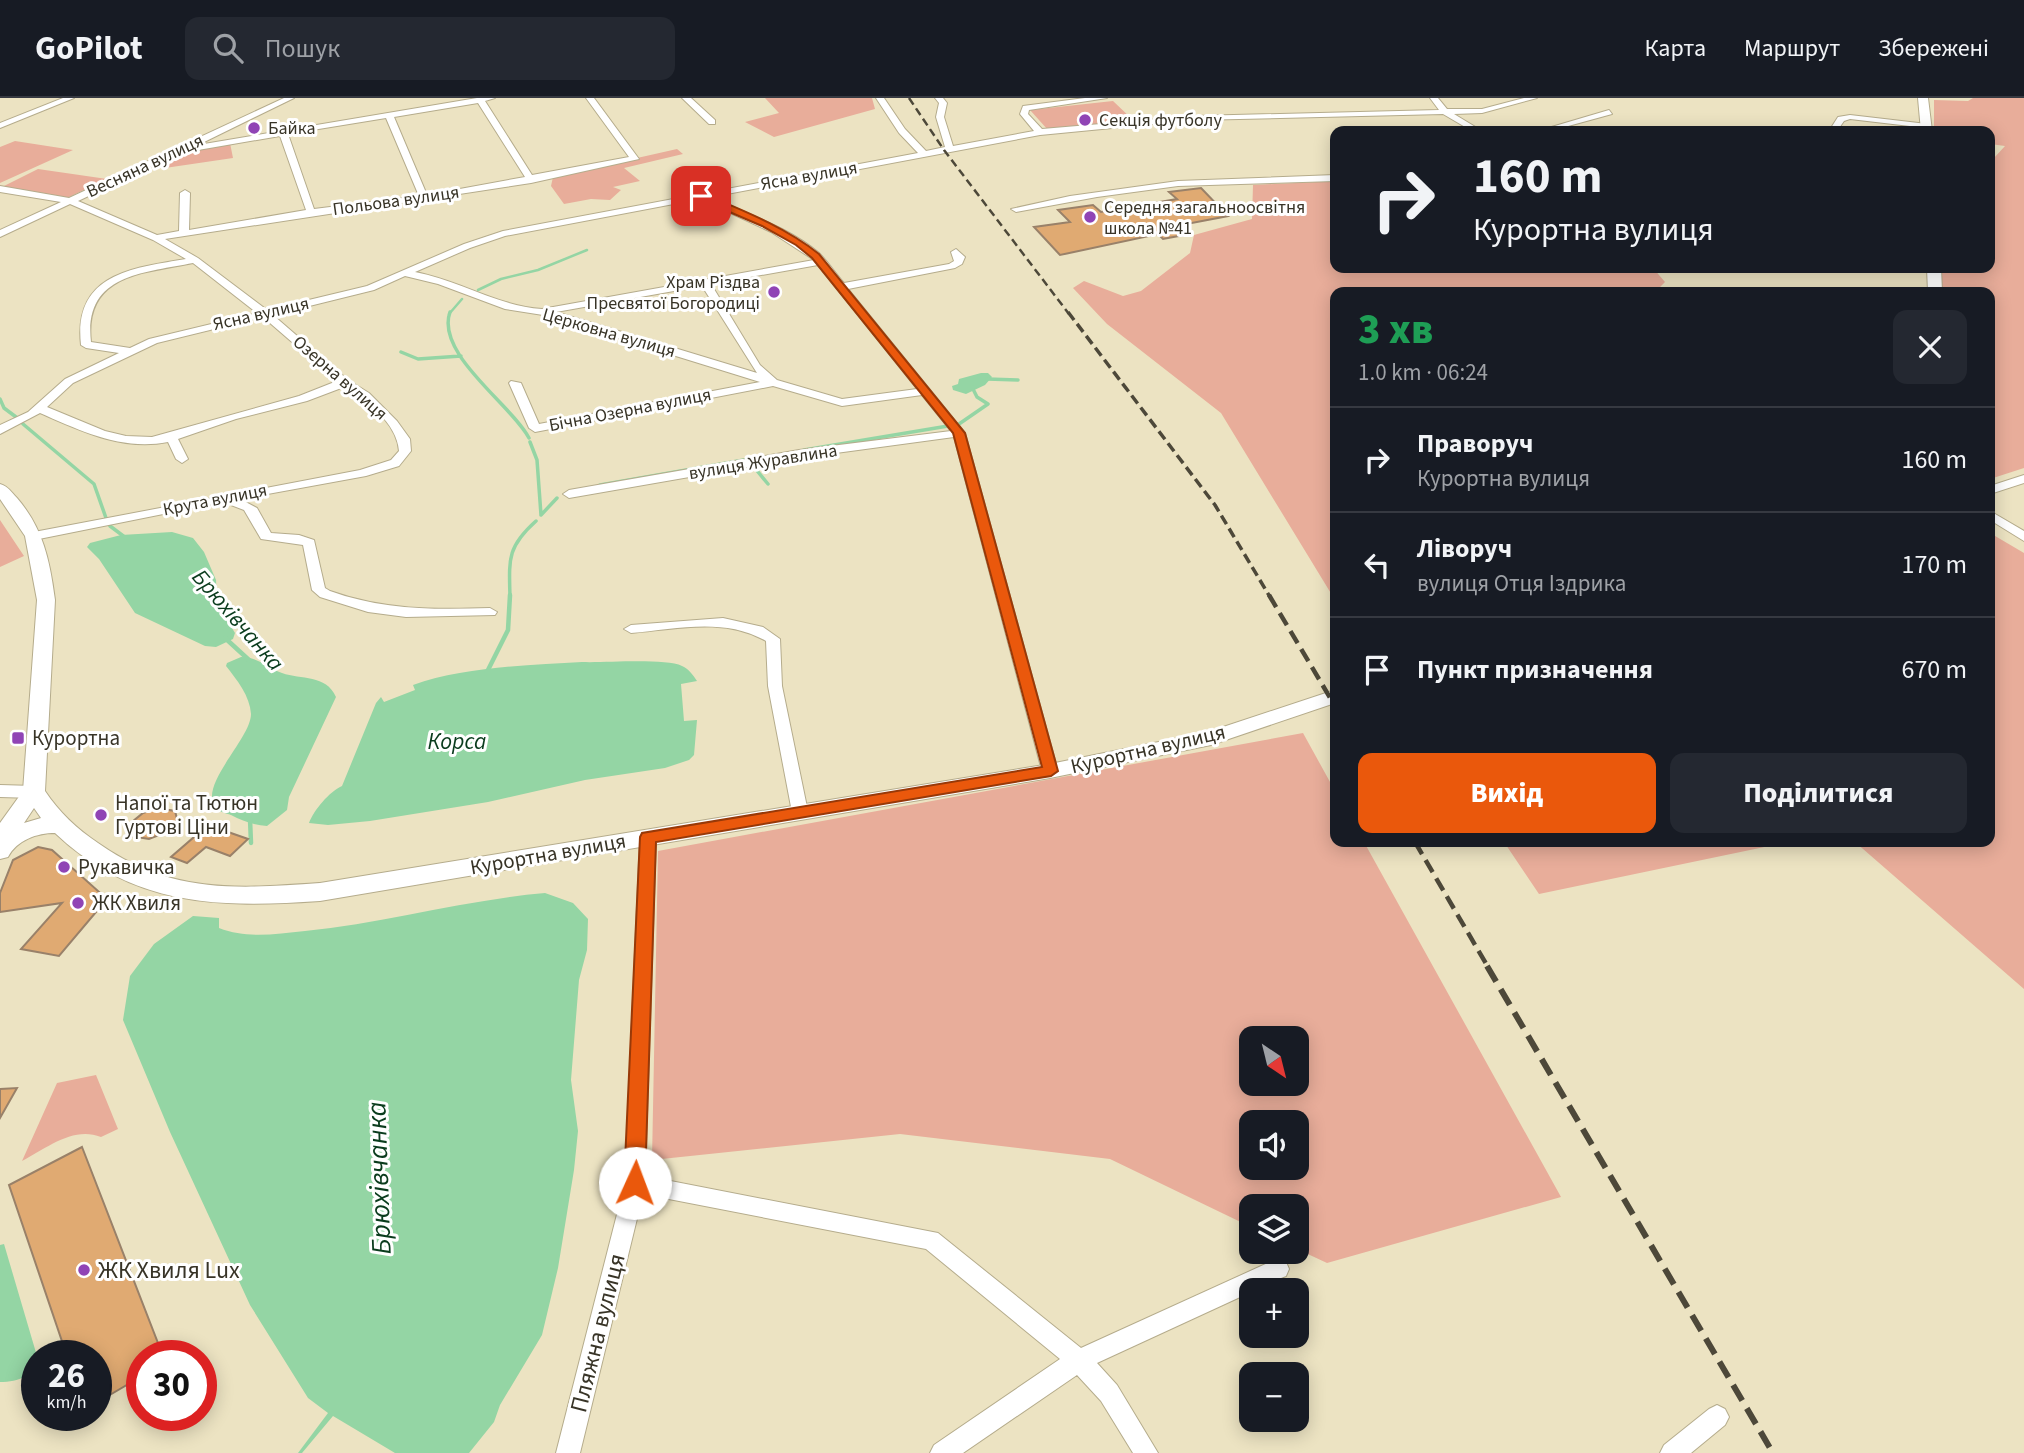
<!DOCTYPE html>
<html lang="uk">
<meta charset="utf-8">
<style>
body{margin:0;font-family:"Source Sans 3",sans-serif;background:#242831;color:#f1f3f6;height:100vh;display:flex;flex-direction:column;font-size:26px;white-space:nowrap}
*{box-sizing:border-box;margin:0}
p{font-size:23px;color:#9ea1a6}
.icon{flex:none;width:38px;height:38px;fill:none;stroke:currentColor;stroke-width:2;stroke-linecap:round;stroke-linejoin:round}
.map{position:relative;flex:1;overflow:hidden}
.drawer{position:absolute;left:1330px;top:189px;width:665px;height:560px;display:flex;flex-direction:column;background:#171b24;border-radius:14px;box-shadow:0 4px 18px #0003}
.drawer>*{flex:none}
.banner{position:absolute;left:1330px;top:28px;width:665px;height:147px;border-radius:14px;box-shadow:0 4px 18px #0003;background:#171b24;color:#f1f3f6;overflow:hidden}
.needle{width:46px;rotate:145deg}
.buttons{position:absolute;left:1239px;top:928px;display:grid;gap:14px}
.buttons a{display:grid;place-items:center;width:70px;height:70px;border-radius:14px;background:#171b24;box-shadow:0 4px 18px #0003;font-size:35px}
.speed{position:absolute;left:21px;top:1242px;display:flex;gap:14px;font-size:35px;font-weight:700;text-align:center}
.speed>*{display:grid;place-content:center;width:91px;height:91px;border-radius:50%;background:#171b24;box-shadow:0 4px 18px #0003;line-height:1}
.speed small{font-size:18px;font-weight:400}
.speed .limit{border:10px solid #d22;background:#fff;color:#111}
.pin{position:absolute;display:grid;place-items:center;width:60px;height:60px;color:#fff;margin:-30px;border-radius:14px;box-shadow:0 4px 10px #0006}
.me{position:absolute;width:77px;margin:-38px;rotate:2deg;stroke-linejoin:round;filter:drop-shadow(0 0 5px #0008)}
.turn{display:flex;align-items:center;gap:24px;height:147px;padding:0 28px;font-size:32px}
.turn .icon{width:91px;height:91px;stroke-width:2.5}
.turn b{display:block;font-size:49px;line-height:60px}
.round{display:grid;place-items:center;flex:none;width:74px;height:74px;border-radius:14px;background:#242831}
.summary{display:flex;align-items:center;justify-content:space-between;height:119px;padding:0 28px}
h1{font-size:42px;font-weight:800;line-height:52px;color:#1e9e55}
.action{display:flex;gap:14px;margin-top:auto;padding:14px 28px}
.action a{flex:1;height:80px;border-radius:14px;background:#ea580c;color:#fff;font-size:28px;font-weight:800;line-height:80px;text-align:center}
.action a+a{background:#242831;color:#f1f3f6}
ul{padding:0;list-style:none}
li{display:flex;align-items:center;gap:21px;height:105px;padding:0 28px;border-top:2px solid #363941}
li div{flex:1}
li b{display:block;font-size:26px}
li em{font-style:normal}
header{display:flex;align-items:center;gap:42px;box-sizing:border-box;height:98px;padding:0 35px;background:#171b24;border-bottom:2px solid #363941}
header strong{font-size:33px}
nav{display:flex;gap:38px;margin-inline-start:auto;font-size:24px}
.search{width:490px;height:63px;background:#242831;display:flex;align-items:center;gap:18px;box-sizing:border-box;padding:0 24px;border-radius:14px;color:#9ea1a6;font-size:26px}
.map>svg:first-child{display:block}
.green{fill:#e8ad9a;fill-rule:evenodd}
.water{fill:#94d5a4}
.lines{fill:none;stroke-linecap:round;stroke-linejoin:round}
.stream-far2{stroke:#94d5a4;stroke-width:2.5}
.stream-far1{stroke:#94d5a4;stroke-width:3.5}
.stream{stroke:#94d5a4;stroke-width:4.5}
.building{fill:#e0aa72;stroke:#998169;stroke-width:2}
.street-casing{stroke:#b5ac8c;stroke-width:2}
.secondary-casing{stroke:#b5ac8c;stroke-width:2}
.street{fill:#fff;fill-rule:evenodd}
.secondary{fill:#fff;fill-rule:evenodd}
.rail-far3{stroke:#4d4839;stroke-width:2.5;stroke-dasharray:8 4.5;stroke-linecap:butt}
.rail-far2{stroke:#4d4839;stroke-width:3.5;stroke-dasharray:10 5;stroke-linecap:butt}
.rail-far1{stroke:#4d4839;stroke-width:4.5;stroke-dasharray:14 7;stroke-linecap:butt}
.rail{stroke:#4d4839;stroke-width:6;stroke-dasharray:18 9;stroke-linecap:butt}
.route{fill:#ea580c;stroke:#983908;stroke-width:2}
.poi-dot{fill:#9044b5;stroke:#fff;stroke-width:2.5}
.labels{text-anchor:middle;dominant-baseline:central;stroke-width:6;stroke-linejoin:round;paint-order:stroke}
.far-poi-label{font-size:18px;fill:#383427;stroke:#fff;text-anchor:start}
.far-street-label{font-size:18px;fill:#383427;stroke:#fff}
.poi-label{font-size:21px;fill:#383427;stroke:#fff;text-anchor:start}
.street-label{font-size:21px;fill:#383427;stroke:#fff}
.water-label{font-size:23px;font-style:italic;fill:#0a3c1d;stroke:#fff}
.near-poi-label{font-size:24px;fill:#383427;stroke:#fff;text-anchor:start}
.near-street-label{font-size:24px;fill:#383427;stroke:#fff}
.near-water-label{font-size:28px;font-style:italic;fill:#0a3c1d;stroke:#fff}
</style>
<header>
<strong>GoPilot</strong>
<div class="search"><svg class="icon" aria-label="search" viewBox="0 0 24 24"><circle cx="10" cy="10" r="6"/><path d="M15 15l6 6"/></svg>Пошук</div>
<nav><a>Карта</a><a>Маршрут</a><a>Збережені</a></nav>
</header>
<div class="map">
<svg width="2024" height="1355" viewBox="0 0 2024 1355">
<rect width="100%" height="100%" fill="#ece3c2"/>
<path class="green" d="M765 0H872L875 11 774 39 745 24 779 15Z
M1973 0H2024V370L1990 381V194H1942L1941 170H1990V60H1994L2005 48 1990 46V33H1934V2L1968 3Z
M1113 3 1133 22 1048 32 1030 12Z
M15 43 73 52 0 85V49Z
M230 45 233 60 165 70 158 67C173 50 209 49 230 45Z
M677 51 683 56 624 70 640 83 613 89 621 92 610 102 591 101 564 106 551 88 553 79Z
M38 71 107 81 67 100 0 90Z
M1335 83V170H1653L1665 184 1655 194H1335V502L1221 315 1107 226 1073 190 1084 183 1123 198 1141 193 1190 155 1194 137 1252 121 1253 87Z
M0 422 24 458 0 469Z
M1990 435 2024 455V891L1855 744H1990Z
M1303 635 1335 693V744H1364L1561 1099 1327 1165 1297 1151V1108H1251V1129L1110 1061 900 1036 652 1062 658 753ZM1251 940H1297V985H1251ZM1251 1024H1297V1069H1251Z
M1504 744H1789L1539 796Z
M96 977 118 1031 101 1039C73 1028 47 1050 22 1063L57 985Z"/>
<path class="water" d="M981 275H988L992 279 985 287 966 296 953 292 952 288 958 286 959 281Z
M172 434 193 440 204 454 216 482 217 505 235 535 233 541 216 549 205 548 135 515 99 461 87 449 90 445 121 437Z
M241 559C258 559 267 570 282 575 301 582 326 576 336 599L289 699 287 712 267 728C254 727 242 723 231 717 226 715 219 714 216 710 197 688 251 641 251 616 250 598 237 582 226 568L227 565Z
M582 564C605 565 665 560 682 568 689 571 693 577 697 583L681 586 684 623 697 622 694 657 689 662 665 670 585 682 488 704 370 723 328 727 309 725C314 712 329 694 342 688L376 605 381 599 384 604 415 592 413 587C463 569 529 567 582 564Z
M545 795 573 805 588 821 587 852 579 882 571 982 578 1033 574 1072 558 1170 542 1237 500 1307 494 1324 469 1355H395L333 1318 302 1355H298L328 1315 308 1300 250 1207 170 1034 123 922 130 878 154 846 193 818 219 820V830C247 841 275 836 305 833 385 825 464 802 545 795Z
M4 1146 37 1258C35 1278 19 1284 0 1284V1147Z"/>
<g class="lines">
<path class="stream-far2" d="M478 192 501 181 538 172 587 152
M449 216 462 201"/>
<path class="stream-far1" d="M450 214C435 256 512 307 529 340
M401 254 418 261 461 258
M987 281 1018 282
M0 301 4 310 16 319
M23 326 94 386 106 420
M959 326 988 306 977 299 972 289
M530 344 537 362 541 417
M804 352 948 328
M754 369 768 386
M600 387 761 359
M541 417 557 400
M110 428 126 440
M510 499C509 461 507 449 536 423"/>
<path class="stream" d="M225 540 249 562
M486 576 508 532 510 497
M250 721 251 745"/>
</g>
<path class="building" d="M1201 90 1228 118 1181 127 1186 131 1179 132 1184 137 1163 141 1158 136 1060 157 1034 129 1070 124 1058 112 1093 107 1101 114 1177 101 1169 94Z
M157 710 175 713 177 721 172 732 149 741 131 738 129 729 132 724 143 715Z
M208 727 248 741 230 758 206 749 187 765 171 759Z
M38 749 52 752 107 801 59 858 21 851 62 805 0 814V795L13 762Z
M17 990 0 1020V991Z
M82 1049 163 1258H142V1278L96 1305V1258H67L9 1087Z"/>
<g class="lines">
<g class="street-casing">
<path id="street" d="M63 0H74L0 30V25Z
M284 0H294L198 47 477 0H495L485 3 532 77 629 59 586 0H594L639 61 531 85 165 141 198 160 267 212 367 188 464 146 503 133 918 55 899 35 876 0H884L905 31 926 53 945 49 936 19 939 5 935 0H943L947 5 944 19 953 48 1034 33 1020 16 1023 8 1085 0H1107L1029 12 1028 16 1042 31 1195 18 1439 12 1430 0H1438L1447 11H1482L1524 0H1537L1482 15 1454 16 1482 33H1472L1443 16 1195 22 1040 37 711 99C746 116 789 129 819 155 828 164 836 176 844 185L949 166 954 163 951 154 956 151 965 159 962 166 955 170 848 191 965 335 1058 673 1050 678 1042 673 954 339 799 360 569 400 563 396 569 392 799 352 951 333 922 297 842 308 773 288 535 334 529 330 509 285 511 283 521 285 539 326 760 284 543 217 505 211 438 186 405 178 374 192 273 217 348 282 369 295 397 323 410 341 411 353 399 368 366 378 240 401 257 410 271 435 299 437 314 442 325 490 330 493C383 512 434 512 490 510L497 514 495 517 406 519 368 514 320 499 312 492 303 447 261 441 244 412 223 404 34 442 29 441V435L34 434 360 372 391 362 399 353C397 325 366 302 344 289L307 303 236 321 178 341 188 361 182 365 176 361 168 344C122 353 81 333 40 315L0 336V327L28 314 65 281 119 255 86 250 81 247C73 176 132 170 186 161L153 142 70 106 0 139V132L61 104 0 94V88L69 100ZM478 5 525 79 427 97 394 19ZM386 20 419 98 314 111 288 36ZM280 38 306 112 189 132 190 95 185 92 180 95 179 133 157 137 78 103 194 48 198 52ZM700 101 771 134 814 162 542 211C497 208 459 182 415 174L470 150 505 138ZM193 165 257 215 149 241 130 250 91 244C83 176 144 175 193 165ZM818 167 917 291 842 301 777 282 760 267 711 186ZM702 188 757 275 556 214ZM263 219 337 283 299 298 152 339 126 338 105 333 47 309 73 285 157 245Z
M682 0H691L715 22V26H709Z
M1609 12 1612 16 1550 33H1538Z
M1850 17 1927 26 1931 28 1927 30 1850 21 1844 23 1837 33H1829L1838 19Z
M1335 77V83L1178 88 1097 99 1016 114 1011 111 1070 98 1178 83Z
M2024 377V385L1990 396V388Z
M1990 413 2024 433V443L1990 422Z
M723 520 763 529 780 541 782 588 808 714 806 718H794L792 714 768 588 766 543C725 519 676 531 631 535L624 531 631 527Z
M0 687 34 688 42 694 34 700 0 699Z
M648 733 654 735 656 739 645 1078 938 1135 1081 1250 1270 1164 1278 1161 1286 1164 1289 1171 1286 1178 1251 1192V1194L1097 1265 1117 1287 1158 1355H1133L1101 1303 1077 1277 963 1355H930L934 1347 1060 1261 926 1151 643 1096 580 1355H556L625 1085 640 739 642 735Z
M1717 1307 1725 1311 1729 1319 1725 1327 1691 1355H1660L1664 1347 1709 1311Z"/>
</g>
<g class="secondary-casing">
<path id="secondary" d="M1918 0H1928L1932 33H1921Z
M1927 170H1941L1942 194H1928Z
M0 386C8 388 11 394 17 400 43 430 50 463 55 502L45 693C59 714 77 731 98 745 170 796 236 791 320 785L1050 666 1208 634 1335 592V605L1211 647 1050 680 320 803C219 810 133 809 55 735 37 735 17 742 8 759L0 761V725L23 693 37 502 25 438 0 401ZM34 710 41 720 24 725Z"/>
</g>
<use href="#street" class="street"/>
<use href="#secondary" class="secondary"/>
<path class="rail-far3" d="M909 0 944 52 1069 216"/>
<path class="rail-far2" d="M1068 214 1215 407 1270 499"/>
<path class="rail-far1" d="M1269 497 1335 608
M1415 744 1488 869"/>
<path class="rail" d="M1487 868 1773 1355"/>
</g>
<path class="route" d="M697 96H704C744 113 785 129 819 156L965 335 1058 673 1051 678 656 744 645 1085 642 1091 635 1094 627 1091 624 1085 640 739 642 735 1042 669 953 335 812 160 796 147 762 128 697 100Z"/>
<g class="poi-dot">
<circle cx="1085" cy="22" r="7"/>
<circle cx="254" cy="30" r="7"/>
<circle cx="1090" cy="119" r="7"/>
<circle cx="774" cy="194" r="7"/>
<rect x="11" y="633" width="14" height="14" rx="3.5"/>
<circle cx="101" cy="717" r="7"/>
<circle cx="64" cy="769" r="7"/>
<circle cx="78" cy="805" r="7"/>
<circle cx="84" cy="1172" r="7"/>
</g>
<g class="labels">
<g class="far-poi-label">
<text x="1099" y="22">Секція футболу</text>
<text x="268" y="30">Байка</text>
<text x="1104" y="109">Середня загальноосвітня<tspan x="1104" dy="21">школа №41</tspan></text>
<text x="760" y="184" text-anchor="end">Храм Різдва<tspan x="760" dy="21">Пресвятої Богородиці</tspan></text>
</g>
<g class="far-street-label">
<text transform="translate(145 68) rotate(-25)">Весняна вулиця</text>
<text transform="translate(809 78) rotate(-10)">Ясна вулиця</text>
<text transform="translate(396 103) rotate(-8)">Польова вулиця</text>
<text transform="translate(261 216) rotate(-13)">Ясна вулиця</text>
<text transform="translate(609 235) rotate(16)">Церковна вулиця</text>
<text transform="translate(340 280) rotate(41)">Озерна вулиця</text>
<text transform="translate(630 312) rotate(-11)">Бічна Озерна вулиця</text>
<text transform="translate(763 364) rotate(-9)">вулиця Журавлина</text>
<text transform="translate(215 402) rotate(-11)">Крута вулиця</text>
</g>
<g class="poi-label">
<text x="32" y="640">Курортна</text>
<text x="115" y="705">Напої та Тютюн<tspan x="115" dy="24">Гуртові Ціни</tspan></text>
<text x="78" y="769">Рукавичка</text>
<text x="92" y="805">ЖК Хвиля</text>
</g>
<g class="street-label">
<text transform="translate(1148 651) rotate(-13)">Курортна вулиця</text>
<text transform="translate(548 756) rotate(-10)">Курортна вулиця</text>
</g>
<g class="water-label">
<text transform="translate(238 522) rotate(49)">Брюхівчанка</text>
<text x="457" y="643">Корса</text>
</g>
<g class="near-poi-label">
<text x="98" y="1172">ЖК Хвиля Lux</text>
</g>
<g class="near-street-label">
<text transform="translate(598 1235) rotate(-76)">Пляжна вулиця</text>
</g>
<g class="near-water-label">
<text transform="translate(379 1080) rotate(-92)">Брюхівчанка</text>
</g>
</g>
</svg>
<div class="buttons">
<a><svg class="needle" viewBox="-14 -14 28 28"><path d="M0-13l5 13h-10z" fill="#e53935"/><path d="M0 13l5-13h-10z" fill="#9ea1a6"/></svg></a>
<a><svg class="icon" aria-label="sound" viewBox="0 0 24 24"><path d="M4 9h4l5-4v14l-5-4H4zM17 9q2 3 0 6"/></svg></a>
<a><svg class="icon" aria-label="layers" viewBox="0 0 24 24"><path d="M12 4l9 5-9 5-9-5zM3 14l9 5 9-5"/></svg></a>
<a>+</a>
<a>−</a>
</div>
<div class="speed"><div>26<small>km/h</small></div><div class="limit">30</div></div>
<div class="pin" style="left:701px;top:98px;background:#d93025"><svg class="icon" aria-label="arrive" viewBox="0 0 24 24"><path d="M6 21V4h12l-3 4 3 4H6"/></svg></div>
<svg class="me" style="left:635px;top:1085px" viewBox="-20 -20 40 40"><circle r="19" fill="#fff"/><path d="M0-13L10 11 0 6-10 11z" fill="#ea580c"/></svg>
<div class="banner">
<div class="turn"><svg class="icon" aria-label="right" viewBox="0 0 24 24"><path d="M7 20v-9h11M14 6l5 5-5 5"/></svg><div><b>160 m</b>Курортна вулиця</div></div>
</div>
<section class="drawer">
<div class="summary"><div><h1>3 хв</h1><p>1.0 km · 06:24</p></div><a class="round"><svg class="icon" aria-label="close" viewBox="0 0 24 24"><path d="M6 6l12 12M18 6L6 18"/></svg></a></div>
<ul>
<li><svg class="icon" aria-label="right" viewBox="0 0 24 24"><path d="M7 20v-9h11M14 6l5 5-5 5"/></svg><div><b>Праворуч</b><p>Курортна вулиця</p></div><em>160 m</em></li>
<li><svg class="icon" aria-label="left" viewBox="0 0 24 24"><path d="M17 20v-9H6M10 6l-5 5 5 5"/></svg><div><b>Ліворуч</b><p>вулиця Отця Іздрика</p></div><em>170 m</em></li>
<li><svg class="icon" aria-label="arrive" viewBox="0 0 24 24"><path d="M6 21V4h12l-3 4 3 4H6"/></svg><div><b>Пункт призначення</b></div><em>670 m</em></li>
</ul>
<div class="action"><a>Вихід</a><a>Поділитися</a></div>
</section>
</div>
